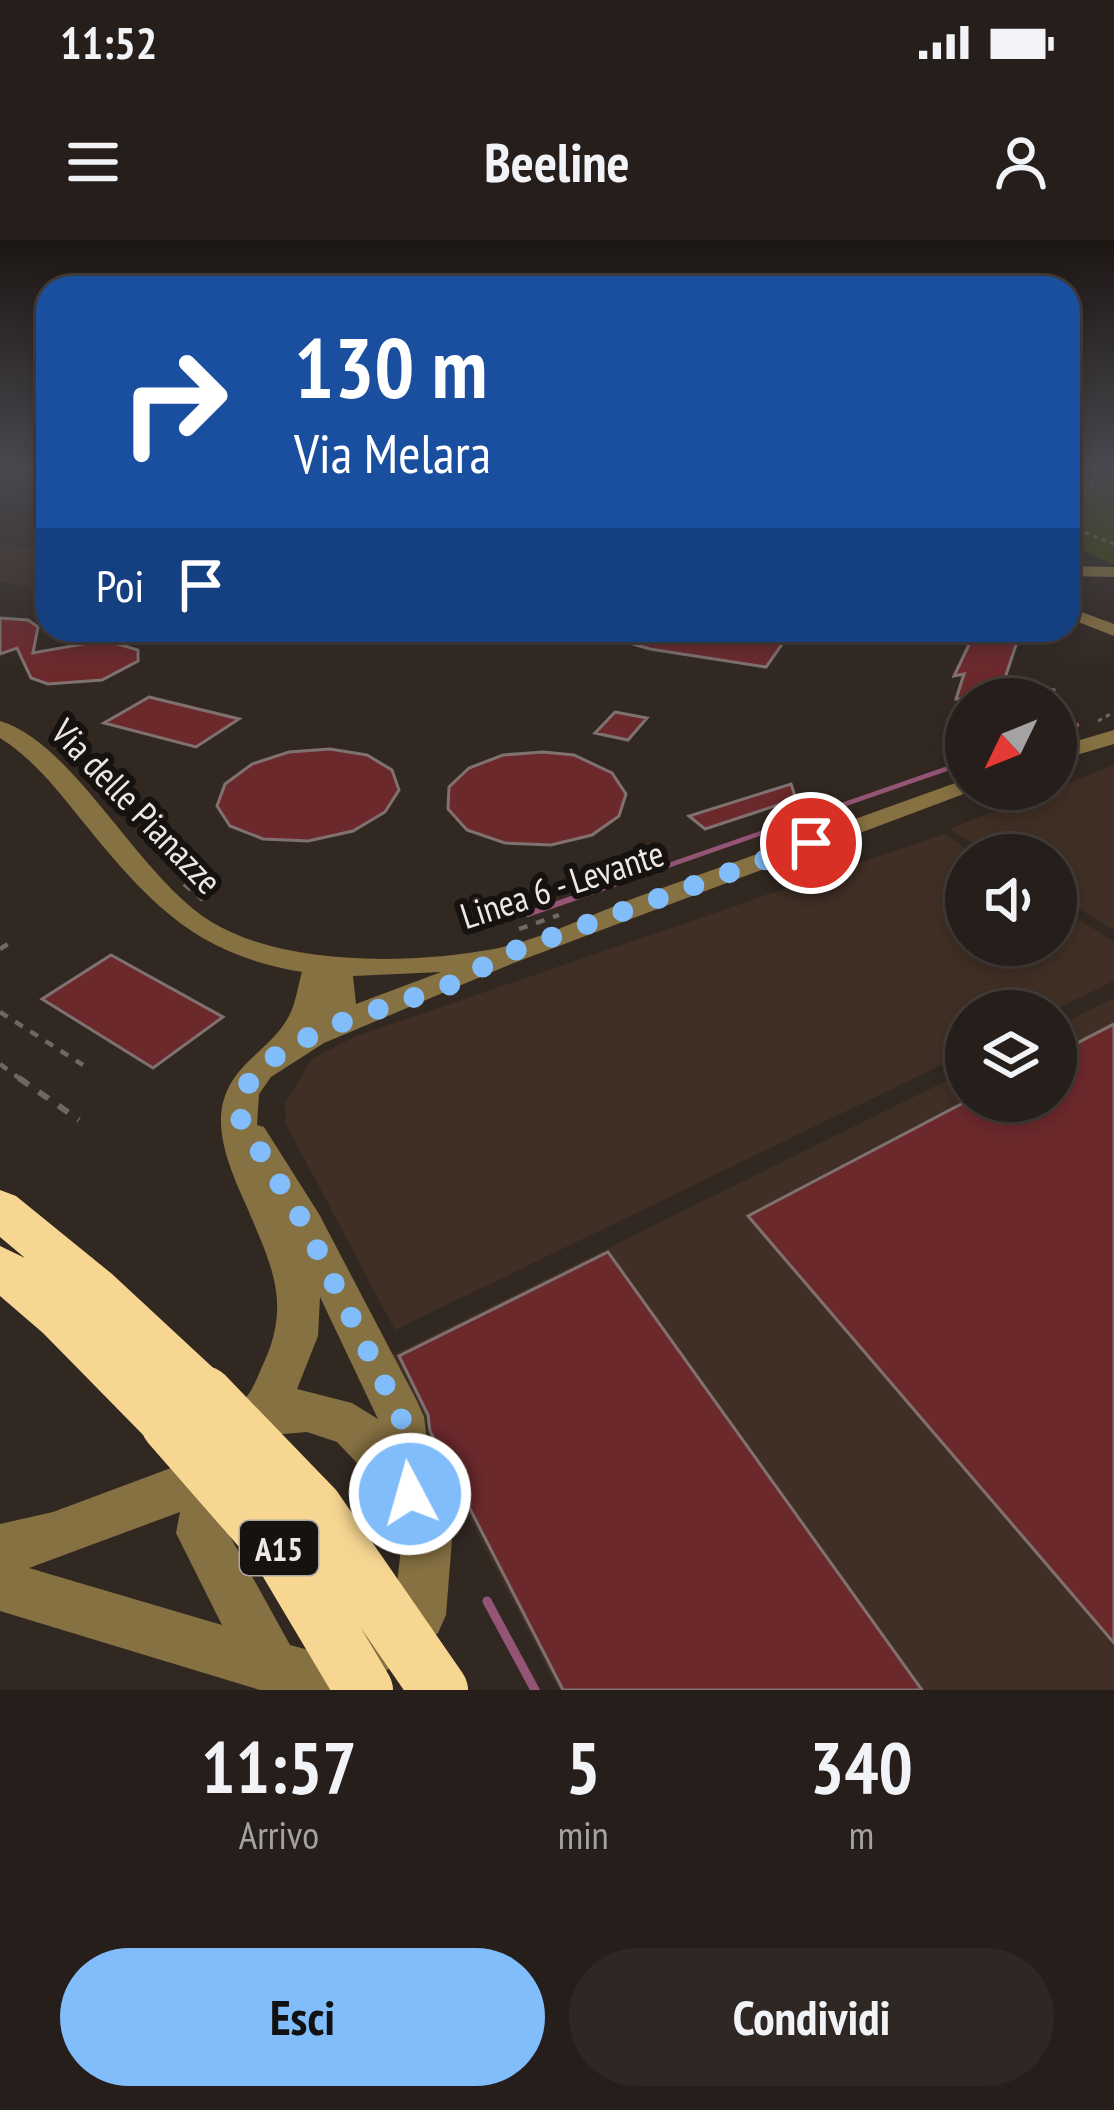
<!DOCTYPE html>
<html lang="it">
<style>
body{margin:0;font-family:"PT Sans Narrow",sans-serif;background:#2e2723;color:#f1f3f6;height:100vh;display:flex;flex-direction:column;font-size:45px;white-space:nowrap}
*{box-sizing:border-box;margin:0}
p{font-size:39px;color:#a4a2a2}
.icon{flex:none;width:66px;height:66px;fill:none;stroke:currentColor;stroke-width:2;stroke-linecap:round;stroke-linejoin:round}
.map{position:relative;height:1450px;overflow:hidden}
.details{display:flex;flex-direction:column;background:#261e1a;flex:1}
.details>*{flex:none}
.top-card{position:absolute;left:36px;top:36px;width:1044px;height:366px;border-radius:36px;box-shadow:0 6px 18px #0003,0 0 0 3px #423c39;background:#1a4fa0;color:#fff;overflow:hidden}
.needle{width:78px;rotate:227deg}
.tools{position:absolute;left:945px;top:438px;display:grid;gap:24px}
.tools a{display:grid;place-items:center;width:132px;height:132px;border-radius:50%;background:#261e1a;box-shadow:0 6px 18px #0003,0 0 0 3px #423c39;font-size:60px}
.pin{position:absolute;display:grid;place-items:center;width:102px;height:102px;color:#fff;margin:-51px;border:6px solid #fff;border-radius:50%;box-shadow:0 3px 12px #0007}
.me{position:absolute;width:132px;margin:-66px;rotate:354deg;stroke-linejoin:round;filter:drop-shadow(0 0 9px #0008)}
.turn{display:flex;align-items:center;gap:42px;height:252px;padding:0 60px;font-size:54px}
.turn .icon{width:156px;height:156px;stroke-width:2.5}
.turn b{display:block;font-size:84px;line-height:102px}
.then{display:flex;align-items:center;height:114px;padding:0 60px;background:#0003;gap:24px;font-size:45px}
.eta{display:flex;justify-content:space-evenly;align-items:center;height:204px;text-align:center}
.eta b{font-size:72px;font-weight:600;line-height:84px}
.action{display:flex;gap:24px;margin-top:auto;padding:24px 60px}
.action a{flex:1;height:138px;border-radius:72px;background:#81bdfa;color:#111;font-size:48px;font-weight:600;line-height:138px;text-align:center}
.action a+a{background:#2e2723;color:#f1f3f6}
.status{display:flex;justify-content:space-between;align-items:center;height:84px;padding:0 60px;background:#261e1a;direction:ltr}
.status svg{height:33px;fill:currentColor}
header{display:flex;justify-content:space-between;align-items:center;height:156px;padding:0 60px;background:#261e1a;font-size:54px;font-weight:600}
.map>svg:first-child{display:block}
.built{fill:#3f2f25}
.green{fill:#3b430c}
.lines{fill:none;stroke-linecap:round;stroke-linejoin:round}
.stream-far2{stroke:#945476;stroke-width:4.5}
.stream-far1{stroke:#945476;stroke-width:6}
.stream{stroke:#945476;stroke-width:9}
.building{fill:#6c292c;stroke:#807171;stroke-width:3}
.path-far2{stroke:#706761;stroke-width:3;stroke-dasharray:4.5 4.5;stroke-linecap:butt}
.path-far1{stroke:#706761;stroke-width:4.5;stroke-dasharray:9 9;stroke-linecap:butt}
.path{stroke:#706761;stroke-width:6;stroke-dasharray:12 12;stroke-linecap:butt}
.minor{fill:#867142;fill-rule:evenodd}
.highway{fill:#f7d692;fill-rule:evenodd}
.highway-bridge{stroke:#f7d692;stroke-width:58}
.route{stroke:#81bdfa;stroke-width:21;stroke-dasharray:0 37.8}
.labels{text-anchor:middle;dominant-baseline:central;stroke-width:12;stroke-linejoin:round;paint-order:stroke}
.shield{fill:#16120f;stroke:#ada7a3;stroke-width:3}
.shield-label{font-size:33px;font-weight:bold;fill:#eee7e3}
.street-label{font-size:36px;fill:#eee7e3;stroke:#16120f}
</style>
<div class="status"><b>11:52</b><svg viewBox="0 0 49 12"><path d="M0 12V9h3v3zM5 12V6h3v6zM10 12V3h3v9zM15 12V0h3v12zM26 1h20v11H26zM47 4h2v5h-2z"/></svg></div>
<header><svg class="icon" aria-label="menu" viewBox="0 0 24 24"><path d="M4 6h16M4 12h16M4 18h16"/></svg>Beeline<svg class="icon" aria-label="person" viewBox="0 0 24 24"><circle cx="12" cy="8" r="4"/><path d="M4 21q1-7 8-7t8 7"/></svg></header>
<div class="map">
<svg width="1114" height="1450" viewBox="0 0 1114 1450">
<rect width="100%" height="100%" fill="#322822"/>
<path class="built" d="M0 303 42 309 38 312 48 314V351L0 341Z
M1114 525V690L1056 655V615H992L949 589Z
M944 594 976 615H966V705H1056V665L1114 702V741L1052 771H966V813L395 1090 286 884 285 863 312 819 354 797Z
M1114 758V1450H559L386 1118 966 831V861H1056V787Z"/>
<path class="green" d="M1114 232V325L1068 303V240Z"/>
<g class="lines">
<path class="stream-far2" d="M1056 492 1077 485
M658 629 966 522"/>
<path class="stream-far1" d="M528 674 666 626"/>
<path class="stream" d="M487 1361 535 1450"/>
</g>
<path class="building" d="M0 378 28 380 38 387 33 413 105 400 138 410V421L102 440 48 444 31 438 17 408 0 414Z
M612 390 696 395V390H792L766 427 650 409 612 398Z
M976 390H1021L1004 441 1054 450 1053 459H956L964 434 954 436Z
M149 457 239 479 196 507 104 483Z
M615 472 647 478 628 500 595 493Z
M330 509 367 515 392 530 399 550 385 572 353 591 308 601 263 599 230 586 217 566 225 544 252 524 289 512Z
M543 512 574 515 612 533 626 554 619 576 592 595 551 605 505 603 467 590 448 569 449 547 469 528 503 515Z
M791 544 796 559 705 589 689 576Z
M111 715 223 777 153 828 42 759Z
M1114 784V1403L748 976 967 861H1056V814Z
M608 1012 922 1450H563L430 1191 428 1175 399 1116Z"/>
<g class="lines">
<path class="path-far2" d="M1068 260 1085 252 1098 234 1092 228
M1068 286 1114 304
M1098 481 1114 472"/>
<path class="path-far1" d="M184 644 203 660
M519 689 559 675
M0 709 13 701
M0 772 83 825
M0 824 23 841"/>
<path class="path" d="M19 838 79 880"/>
<path class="minor" d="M1068 326 1114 327V337L1068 336Z
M1068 367 1114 384V396L1068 378Z
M0 481C74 503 138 636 210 681 284 727 411 724 494 709 543 699 594 673 640 656 746 618 852 580 958 542L966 540V549H977L511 724 324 803 271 837 259 854 257 885 264 887 319 974 417 1161 424 1177 433 1248 453 1287 446 1375 438 1393 360 1450H260L0 1371V1284L53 1272 187 1222 197 1190C212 1180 229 1172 243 1160 252 1153 256 1140 261 1129 293 1064 272 1027 246 965 234 938 220 907 221 877 224 825 269 814 289 776 296 763 298 745 302 732 192 714 146 659 79 577 56 548 32 518 0 498ZM441 732 356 764 353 736ZM320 1057 378 1179 352 1163 297 1149 318 1096ZM307 1192 337 1202 377 1244 403 1291 395 1361 320 1413 290 1405 226 1289 235 1219 271 1195ZM180 1272 176 1293 222 1385 29 1328Z
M1114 490V504L1056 521V507Z"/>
<path class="highway" d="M0 950 16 956 112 1034 223 1137 231 1155 223 1173 204 1181 194 1177 197 1184 189 1203 170 1211 151 1203 43 1093 0 1056V1006L25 1018 0 997Z"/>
<path class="highway-bridge" d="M204 1155 314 1269 439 1450
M170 1184 282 1312 364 1450"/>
</g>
<linearGradient id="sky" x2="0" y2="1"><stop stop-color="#1c1613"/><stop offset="0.53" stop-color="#49484f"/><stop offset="1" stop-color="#49484f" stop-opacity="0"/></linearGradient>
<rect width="1114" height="431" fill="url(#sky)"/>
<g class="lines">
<path class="route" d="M410 1254 401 1177 305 985 241 880C227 802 397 767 452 744 468 737 484 726 500 716L811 603"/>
</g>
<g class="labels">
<rect class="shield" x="240" y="1281" width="78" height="54" rx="9"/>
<g class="shield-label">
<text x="279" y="1308">A15</text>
</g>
<g class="street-label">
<text transform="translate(137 566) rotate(46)">Via delle Pianazze</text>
<text transform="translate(562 644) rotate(-18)">Linea 6 - Levante</text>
</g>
</g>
</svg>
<div class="tools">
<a><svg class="needle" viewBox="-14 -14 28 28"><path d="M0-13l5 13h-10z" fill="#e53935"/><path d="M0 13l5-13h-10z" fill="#a4a2a2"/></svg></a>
<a><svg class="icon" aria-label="sound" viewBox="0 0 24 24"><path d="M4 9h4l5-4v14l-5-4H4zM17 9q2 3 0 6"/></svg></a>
<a><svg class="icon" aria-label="layers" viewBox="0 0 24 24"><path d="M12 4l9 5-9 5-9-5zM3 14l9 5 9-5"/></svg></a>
</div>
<div class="pin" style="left:811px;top:603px;background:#d93025"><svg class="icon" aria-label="arrive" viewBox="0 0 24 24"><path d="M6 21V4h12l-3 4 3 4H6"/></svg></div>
<svg class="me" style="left:410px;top:1254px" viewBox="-20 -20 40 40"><circle r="17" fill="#81bdfa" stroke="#fff" stroke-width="3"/><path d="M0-11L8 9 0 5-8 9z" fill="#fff"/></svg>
<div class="top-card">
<div class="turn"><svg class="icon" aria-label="right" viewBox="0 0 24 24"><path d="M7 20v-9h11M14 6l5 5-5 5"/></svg><div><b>130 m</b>Via Melara</div></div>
<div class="then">Poi<svg class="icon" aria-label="arrive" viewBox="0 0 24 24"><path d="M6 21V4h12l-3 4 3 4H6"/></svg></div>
</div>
</div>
<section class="details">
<div class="eta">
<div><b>11:57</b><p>Arrivo</p></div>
<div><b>5</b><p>min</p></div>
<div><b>340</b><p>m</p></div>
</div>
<div class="action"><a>Esci</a><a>Condividi</a></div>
</section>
